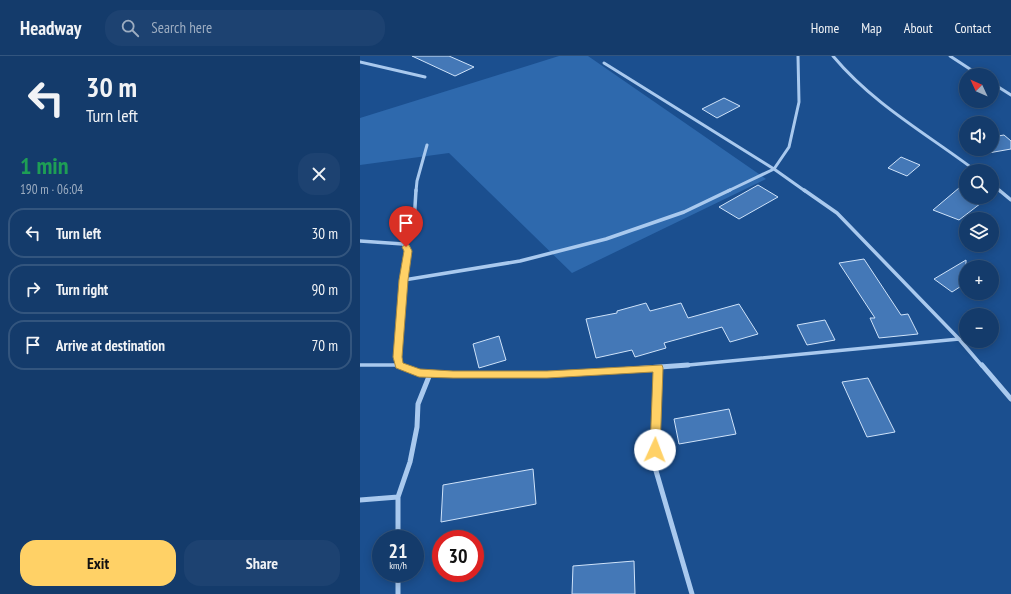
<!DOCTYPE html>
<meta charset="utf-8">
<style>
body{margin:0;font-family:"PT Sans Narrow",sans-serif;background:#1d4271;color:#f1f3f6;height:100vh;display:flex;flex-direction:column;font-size:15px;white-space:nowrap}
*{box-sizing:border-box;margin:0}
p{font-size:13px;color:#9dadc1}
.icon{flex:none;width:22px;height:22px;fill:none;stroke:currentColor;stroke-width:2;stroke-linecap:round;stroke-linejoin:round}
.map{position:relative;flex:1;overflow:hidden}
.panel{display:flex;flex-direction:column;background:#143b6b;width:360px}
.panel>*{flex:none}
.hud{background:#143b6b;color:#f1f3f6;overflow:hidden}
.needle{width:26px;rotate:314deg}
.controls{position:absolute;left:599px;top:12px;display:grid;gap:8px}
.controls a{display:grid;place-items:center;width:40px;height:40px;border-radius:50%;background:#143b6b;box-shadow:0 2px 10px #0003,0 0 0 1px #33557e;font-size:20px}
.speed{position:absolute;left:12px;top:474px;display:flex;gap:8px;font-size:20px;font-weight:700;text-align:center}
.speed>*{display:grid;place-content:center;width:52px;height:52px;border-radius:50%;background:#143b6b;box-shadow:0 2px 10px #0003,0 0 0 1px #33557e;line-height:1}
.speed small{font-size:10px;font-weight:400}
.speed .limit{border:6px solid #d22;background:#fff;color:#111}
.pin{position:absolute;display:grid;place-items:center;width:34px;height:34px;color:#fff;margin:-41px -17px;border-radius:50% 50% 50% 0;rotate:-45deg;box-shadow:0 0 4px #0007}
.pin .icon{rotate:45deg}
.me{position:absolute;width:44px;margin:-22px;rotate:2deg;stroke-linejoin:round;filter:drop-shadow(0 0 3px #0008)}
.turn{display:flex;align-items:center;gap:14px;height:84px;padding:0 20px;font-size:18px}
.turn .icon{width:52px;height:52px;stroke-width:2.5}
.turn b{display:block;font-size:28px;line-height:34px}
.round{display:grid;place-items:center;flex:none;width:42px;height:42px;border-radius:16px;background:#1d4271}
.summary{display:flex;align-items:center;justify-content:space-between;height:68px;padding:0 20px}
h1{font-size:24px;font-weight:600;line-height:30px;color:#1e9e55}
.primary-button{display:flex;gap:8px;margin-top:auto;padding:8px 20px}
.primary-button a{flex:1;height:46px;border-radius:16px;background:#ffd166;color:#111;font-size:16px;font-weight:600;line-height:46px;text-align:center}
.primary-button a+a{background:#1d4271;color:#f1f3f6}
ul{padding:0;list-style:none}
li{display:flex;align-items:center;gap:12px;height:50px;margin:0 8px 6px;padding:0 12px;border:2px solid #33557e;border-radius:16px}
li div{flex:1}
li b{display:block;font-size:15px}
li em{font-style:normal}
header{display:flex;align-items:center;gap:24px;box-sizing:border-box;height:56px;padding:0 20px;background:#143b6b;border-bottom:1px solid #33557e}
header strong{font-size:19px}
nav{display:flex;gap:22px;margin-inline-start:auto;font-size:14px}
.search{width:280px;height:36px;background:#1d4271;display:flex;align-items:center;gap:10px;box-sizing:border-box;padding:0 14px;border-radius:16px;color:#9dadc1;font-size:15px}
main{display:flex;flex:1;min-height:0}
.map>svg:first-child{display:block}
.green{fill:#2e69ad}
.building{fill:#4478b7;stroke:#cfe3fa}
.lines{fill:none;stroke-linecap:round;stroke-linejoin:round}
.street-far2{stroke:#a9c9ee;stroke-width:3}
.street-far1{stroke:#a9c9ee;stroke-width:3.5}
.street{stroke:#a9c9ee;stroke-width:5}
.route{fill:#ffd166;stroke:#a68842}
</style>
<header>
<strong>Headway</strong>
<div class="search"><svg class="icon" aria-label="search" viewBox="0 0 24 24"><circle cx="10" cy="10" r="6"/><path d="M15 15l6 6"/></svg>Search here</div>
<nav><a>Home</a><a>Map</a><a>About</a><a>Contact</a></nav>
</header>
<main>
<section class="panel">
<div class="hud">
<div class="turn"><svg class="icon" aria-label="left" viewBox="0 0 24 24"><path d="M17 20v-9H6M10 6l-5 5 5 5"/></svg><div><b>30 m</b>Turn left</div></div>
</div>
<div class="summary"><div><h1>1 min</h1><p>190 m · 06:04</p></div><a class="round"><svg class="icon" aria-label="close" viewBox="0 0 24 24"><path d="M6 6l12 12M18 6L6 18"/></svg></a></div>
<ul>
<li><svg class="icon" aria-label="left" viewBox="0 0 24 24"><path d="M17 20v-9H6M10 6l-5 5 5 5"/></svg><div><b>Turn left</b></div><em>30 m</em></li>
<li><svg class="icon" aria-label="right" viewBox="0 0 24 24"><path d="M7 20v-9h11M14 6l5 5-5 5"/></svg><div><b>Turn right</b></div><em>90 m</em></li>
<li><svg class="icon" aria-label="arrive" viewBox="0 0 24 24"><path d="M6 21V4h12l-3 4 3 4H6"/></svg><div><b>Arrive at destination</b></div><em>70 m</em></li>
</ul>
<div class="primary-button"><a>Exit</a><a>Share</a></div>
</section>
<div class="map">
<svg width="651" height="538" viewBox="0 0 651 538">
<rect width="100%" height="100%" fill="#1b4f8f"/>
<path class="green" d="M199 0H228L406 123 212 217 89 97 0 109V62Z"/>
<path class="building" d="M52 0H89L114 11 95 20Z
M364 42 380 50 357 62 342 53Z
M644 79 651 85V93L617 99 611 93H632V81Z
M541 101 560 109 547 120 528 112Z
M606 126V141H629L599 164 573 154Z
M398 129 418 141 379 163 359 151Z
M504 203 541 259 548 258 558 278 519 282 510 262H515L479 207Z
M606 204V227L592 236 574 223Z
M286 247 290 255 321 247 328 262 379 248 398 278 370 286 362 271 304 287 306 292 275 301 272 294 236 302 226 263 257 257V255Z
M465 264 475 284 447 289 437 269Z
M139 280 146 304 119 312 113 288Z
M508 322 535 376 507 381 482 326Z
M369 353 376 378 319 388 314 363Z
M173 413 176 448 81 466 83 429Z
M274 505 275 538H212L213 510Z"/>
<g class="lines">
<path class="street-far2" d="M473 0C513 48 567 78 616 115
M590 0 619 19
M0 6 65 21
M244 7 414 113 445 135
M632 27 651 39
M632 128 640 135
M56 135 57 125 67 89
M368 135 414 113 429 91 439 46 438 0"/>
<path class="street-far1" d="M444 134 477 157 599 283 622 310
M639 134 651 144
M0 185 43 188 48 195 38 301 39 309 42 310
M43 188 54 167 56 134
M44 224 160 205 246 183 324 156 370 134
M0 309H39
M318 310 599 283"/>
<path class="street" d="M39 309 59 317 70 318
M622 309 651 343
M298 312 294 408 332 538
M0 444 38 441
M38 483V441L50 406 57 371 58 348 70 318 187 319 328 309
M38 517V538"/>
</g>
<path class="route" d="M46 188 49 189 52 195 48 224 42 301 43 307 60 313 93 315H187L302 309 303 312 300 394 299 397H291L290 394 293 316 187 322H93L59 321 36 312 33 301 39 224 44 195 42 191Z"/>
</svg>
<div class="controls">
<a><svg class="needle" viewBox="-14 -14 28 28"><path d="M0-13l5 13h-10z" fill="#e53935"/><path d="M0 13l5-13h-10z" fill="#9dadc1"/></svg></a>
<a><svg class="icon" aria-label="sound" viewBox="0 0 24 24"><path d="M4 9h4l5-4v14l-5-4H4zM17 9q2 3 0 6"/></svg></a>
<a><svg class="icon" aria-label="search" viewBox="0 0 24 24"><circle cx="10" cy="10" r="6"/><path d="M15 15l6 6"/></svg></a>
<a><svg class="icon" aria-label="layers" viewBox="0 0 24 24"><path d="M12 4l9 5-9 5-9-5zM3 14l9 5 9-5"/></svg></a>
<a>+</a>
<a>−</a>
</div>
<div class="speed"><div>21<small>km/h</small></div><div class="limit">30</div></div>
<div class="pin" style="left:46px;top:191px;background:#d93025"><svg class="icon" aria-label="arrive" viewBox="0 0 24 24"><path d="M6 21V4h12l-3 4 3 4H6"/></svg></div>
<svg class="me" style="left:295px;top:394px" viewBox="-20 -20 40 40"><circle r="19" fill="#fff"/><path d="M0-13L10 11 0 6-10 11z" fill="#ffd166"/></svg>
</div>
</main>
